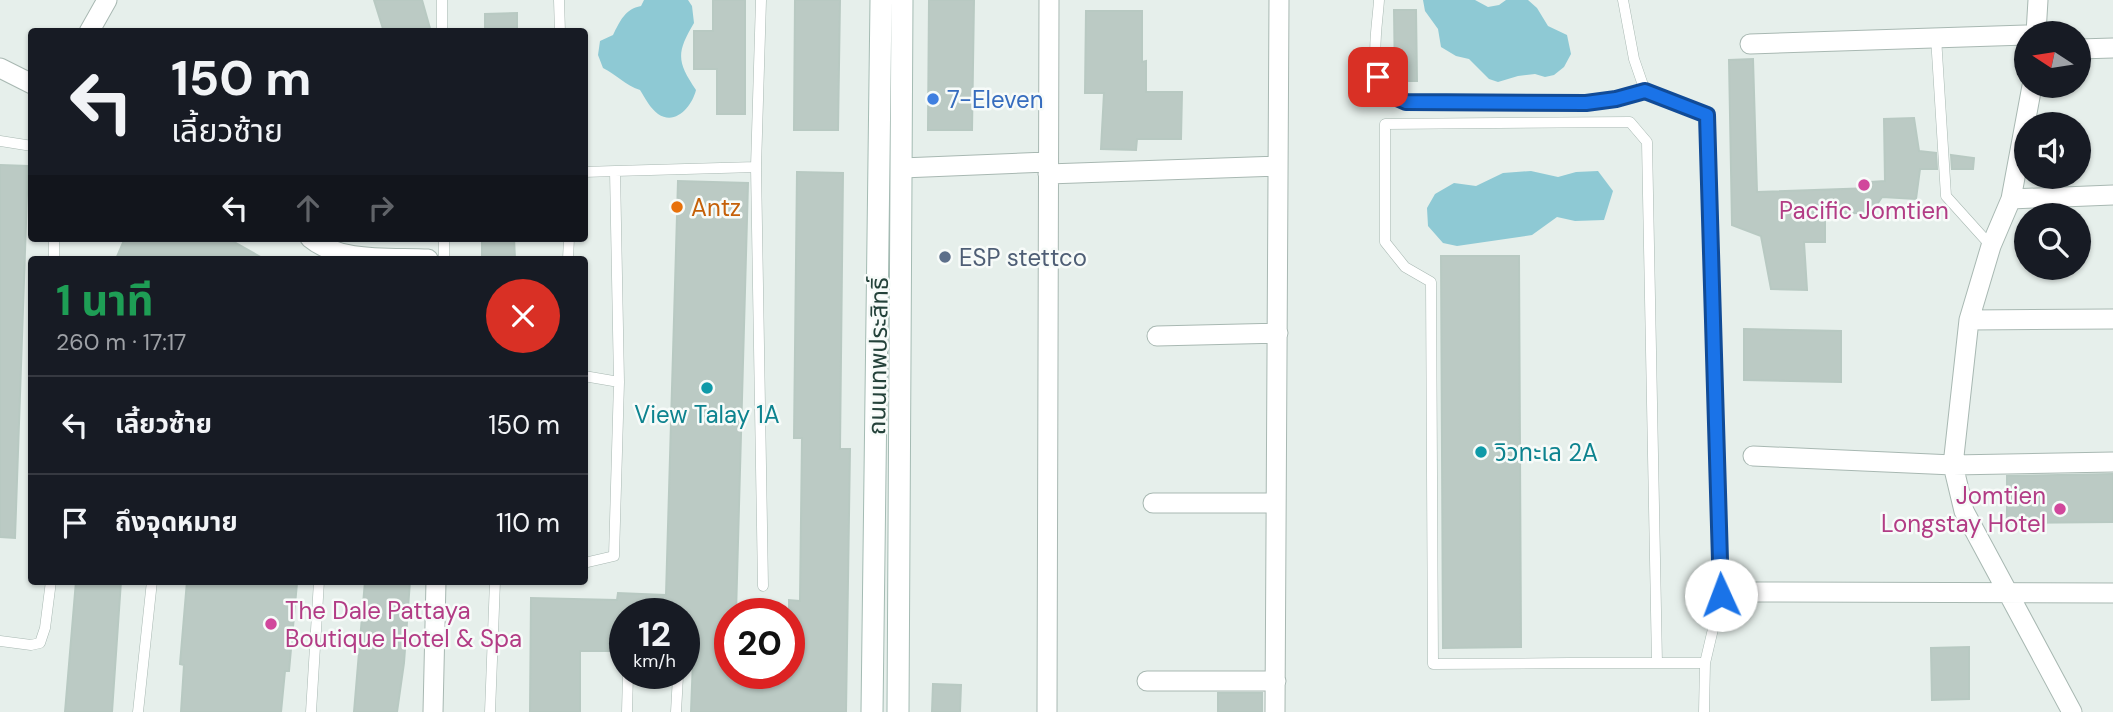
<!DOCTYPE html>
<html lang="th">
<meta charset="utf-8">
<style>
body{margin:0;font-family:"DM Sans","Noto Sans Thai",sans-serif;background:#20242c;color:#f1f3f6;height:100vh;display:flex;flex-direction:column;font-size:26px;white-space:nowrap}
*{box-sizing:border-box;margin:0}
p{font-size:23px;color:#9ea1a6}
.icon{flex:none;width:38px;height:38px;fill:none;stroke:currentColor;stroke-width:2;stroke-linecap:round;stroke-linejoin:round}
.map{position:relative;flex:1;overflow:hidden}
.panel{position:absolute;left:28px;top:256px;width:560px;height:329px;display:flex;flex-direction:column;background:#171b24;border-radius:7px;box-shadow:0 2px 5px #0004}
.panel>*{flex:none}
.guide{position:absolute;left:28px;top:28px;width:560px;height:214px;border-radius:7px;box-shadow:0 2px 5px #0004;background:#171b24;color:#f1f3f6;overflow:hidden}
.needle{width:46px;rotate:282deg}
.fabs{position:absolute;left:2014px;top:21px;display:grid;gap:14px}
.fabs a{display:grid;place-items:center;width:77px;height:77px;border-radius:50%;background:#171b24;box-shadow:0 2px 5px #0004;font-size:35px}
.speed{position:absolute;left:609px;top:598px;display:flex;gap:14px;font-size:35px;font-weight:700;text-align:center}
.speed>*{display:grid;place-content:center;width:91px;height:91px;border-radius:50%;background:#171b24;box-shadow:0 2px 5px #0004;line-height:1}
.speed small{font-size:18px;font-weight:400}
.speed .limit{border:10px solid #d22;background:#fff;color:#111}
.pin{position:absolute;display:grid;place-items:center;width:60px;height:60px;color:#fff;margin:-30px;border-radius:14px;box-shadow:0 4px 10px #0006}
.me{position:absolute;width:77px;margin:-38px;rotate:358deg;stroke-linejoin:round;filter:drop-shadow(0 0 5px #0008)}
.turn{display:flex;align-items:center;gap:24px;height:147px;padding:0 28px;font-size:32px}
.turn .icon{width:91px;height:91px;stroke-width:2.5}
.turn b{display:block;font-size:49px;line-height:60px}
.lanes{display:flex;align-items:center;height:66px;padding:0 28px;background:#0003;justify-content:center;gap:35px;direction:ltr}
.lanes .off{opacity:.35}
.round{display:grid;place-items:center;flex:none;width:74px;height:74px;border-radius:37px;background:#20242c}
.summary{display:flex;align-items:center;justify-content:space-between;height:119px;padding:0 28px}
h1{font-size:42px;font-weight:700;line-height:52px;color:#1e9e55}
ul{padding:0;list-style:none}
li{display:flex;align-items:center;gap:21px;height:98px;padding:0 28px;border-top:2px solid #363941}
li div{flex:1}
li b{display:block;font-size:26px}
li em{font-style:normal}
.map>svg:first-child{display:block}
.water{fill:#8ec9d4}
.building{fill:#bbcac4;stroke:#b8c9c2;stroke-width:2}
.lines{fill:none;stroke-linecap:round;stroke-linejoin:round}
.service-casing{stroke:#a8b8b2;stroke-width:11}
.minor-casing{stroke:#a8b8b2;stroke-width:21}
.secondary-casing{stroke:#a4bbb3;stroke-width:23}
.service{stroke:#fff;stroke-width:10}
.minor{stroke:#fff;stroke-width:19}
.secondary{stroke:#fff;stroke-width:21}
.route-casing{stroke:#114b97;stroke-width:18}
.route{stroke:#1a73e8;stroke-width:12}
.shop-dot{fill:#3f7fe0;stroke:#f7fbf9;stroke-width:2.5}
.hotel-dot{fill:#d1479c;stroke:#f7fbf9;stroke-width:2.5}
.food-dot{fill:#e8710a;stroke:#f7fbf9;stroke-width:2.5}
.service-dot{fill:#5c6f8a;stroke:#f7fbf9;stroke-width:2.5}
.culture-dot{fill:#0f9aa8;stroke:#f7fbf9;stroke-width:2.5}
.labels{text-anchor:middle;dominant-baseline:central;stroke-width:5;stroke-linejoin:round;paint-order:stroke}
.shop-label{font-size:24px;fill:#366cbe;stroke:#f7fbf9;text-anchor:start}
.food-label{font-size:24px;fill:#c56008;stroke:#f7fbf9;text-anchor:start}
.hotel-label{font-size:24px;fill:#b23c85;stroke:#f7fbf9}
.service-label{font-size:24px;fill:#4e5e75;stroke:#f7fbf9;text-anchor:start}
.street-label{font-size:24px;fill:#24423a;stroke:#f7fbf9}
.culture-label{font-size:24px;fill:#0d838f;stroke:#f7fbf9}
</style>
<div class="map">
<svg width="2113" height="712" viewBox="0 0 2113 712">
<rect width="100%" height="100%" fill="#e6efeb"/>
<path class="water" d="M644 0H688L692 6 694 23C676 53 677 62 696 90 692 106 676 126 658 114 650 108 645 98 640 90 625 85 617 75 603 68L598 55 600 41 613 35C620 21 625 9 641 6Z
M1423 0H1475L1488 7 1499 5 1506 0H1528L1537 8 1548 26 1567 35 1571 54 1564 67 1554 75 1545 77 1535 74 1518 76 1498 82 1489 79 1469 59 1456 56 1441 47 1438 29 1425 11Z
M1531 171 1558 177 1576 172 1598 171 1613 191 1604 220 1575 221 1557 217 1532 235 1457 246 1443 243 1428 226 1427 208 1435 194 1454 183 1476 186 1503 173Z"/>
<path class="building" d="M374 0H422L431 32H384Z
M713 0H745V114H717V69H694V31H713Z
M795 0H840L838 130H794Z
M929 0H974L972 130H928Z
M1394 10H1416L1417 81H1395Z
M1086 11H1142V62L1146 61V92H1182L1181 139H1137L1136 150 1101 149 1104 93H1085Z
M517 13V32H485V14Z
M1753 59 1757 192 1872 188 1871 182 1885 181 1884 119 1914 118 1919 151 1936 153 1937 169H1920L1916 199 1882 197 1872 212 1825 215V242H1804L1807 290 1771 289 1761 236 1732 225 1729 60Z
M1951 155 1974 158 1973 169H1952Z
M0 165 28 166 15 538 0 537Z
M797 172 843 173 840 449H850L846 712H691L694 633H684V614H625V642L611 641V651H580V712H530L531 598 617 600 618 593 666 595 678 181 748 183 736 614H730V674H789V600L800 601 802 438H794Z
M125 238H227L264 259H116Z
M482 238H514L515 259H482Z
M1441 256H1519L1521 647 1443 648Z
M1744 329 1841 331V382L1744 380Z
M2113 474V522L2007 523V476Z
M76 581H121L112 712H65Z
M187 581 297 583 289 671H285L281 712H181L184 665 180 664Z
M365 581H410L404 663 397 712H354Z
M1969 647V699L1932 700 1931 648Z
M933 684 961 685 960 712H932Z
M1218 693H1262V712H1218Z"/>
<g class="lines">
<g class="service-casing">
<path id="service" d="M442 0V32
M559 0 560 32
M761 0 756 167 763 586
M1379 0C1377 34 1363 91 1406 102L1586 103 1616 99 1645 91
M1623 0 1634 59 1645 91 1707 115 1721 595 1705 663 1704 712
M1936 37 1946 196 1991 246
M0 141 32 146
M615 171 756 167
M584 172 615 171 619 382 614 556 584 563
M54 238V259
M444 238V259
M568 259 569 238
M584 376 619 382
M0 641 31 645 40 643 45 628 51 581
M1657 663 1647 142 1630 122 1385 124V242L1405 267 1431 282 1433 664C1524 663 1614 663 1705 663
M138 712 152 581
M311 712 319 581
M490 712 495 581
M627 712 628 674 678 676 676 712"/>
</g>
<g class="minor-casing">
<path id="minor" d="M89 32 107 0
M2036 33 2038 0
M1750 44 2026 35
M2079 49 2113 48
M0 68 32 84
M2032 86 2011 199 1991 246 1969 320 1953 465 1964 511 2072 712
M902 168 1047 162
M1048 174 1278 166
M2011 199 2113 195
M310 238C340 263 391 257 428 259
M1969 320 2113 319
M1157 336 1278 333
M1753 456 1953 465 2113 462
M1153 503H1276
M1754 592 2113 593
M1147 681H1276
M433 712 436 581
M1047 712 1049 0
M1275 712 1279 0"/>
</g>
<g class="secondary-casing">
<path id="secondary" d="M872 712 881 0
M898 712 902 0"/>
</g>
<use href="#service" class="service"/>
<use href="#minor" class="minor"/>
<use href="#secondary" class="secondary"/>
</g>
<g class="lines">
<g class="route-casing">
<path id="route" d="M1378 77 1388 94 1406 102 1586 103 1616 99 1645 91 1707 115 1721 595"/>
</g>
<use href="#route" class="route"/>
</g>
<circle class="shop-dot" cx="933" cy="99" r="7"/>
<g class="hotel-dot">
<circle cx="1864" cy="185" r="7"/>
<circle cx="2060" cy="509" r="7"/>
<circle cx="271" cy="624" r="7"/>
</g>
<circle class="food-dot" cx="677" cy="207" r="7"/>
<circle class="service-dot" cx="945" cy="257" r="7"/>
<g class="culture-dot">
<circle cx="707" cy="388" r="7"/>
<circle cx="1481" cy="452" r="7"/>
</g>
<g class="labels">
<g class="shop-label">
<text x="947" y="99">7-Eleven</text>
</g>
<g class="food-label">
<text x="691" y="207">Antz</text>
</g>
<g class="hotel-label">
<text x="1864" y="210">Pacific Jomtien</text>
<text x="2046" y="495" text-anchor="end">Jomtien<tspan x="2046" dy="28">Longstay Hotel</tspan></text>
<text x="285" y="610" text-anchor="start">The Dale Pattaya<tspan x="285" dy="28">Boutique Hotel &amp; Spa</tspan></text>
</g>
<g class="service-label">
<text x="959" y="257">ESP stettco</text>
</g>
<g class="street-label">
<text transform="translate(878 356) rotate(-89)">ถนนเทพประสิทธิ์</text>
</g>
<g class="culture-label">
<text x="707" y="414">View Talay 1A</text>
<text x="1495" y="452" text-anchor="start">วิวทะเล 2A</text>
</g>
</g>
</svg>
<div class="fabs">
<a><svg class="needle" viewBox="-14 -14 28 28"><path d="M0-13l5 13h-10z" fill="#e53935"/><path d="M0 13l5-13h-10z" fill="#9ea1a6"/></svg></a>
<a><svg class="icon" aria-label="sound" viewBox="0 0 24 24"><path d="M4 9h4l5-4v14l-5-4H4zM17 9q2 3 0 6"/></svg></a>
<a><svg class="icon" aria-label="search" viewBox="0 0 24 24"><circle cx="10" cy="10" r="6"/><path d="M15 15l6 6"/></svg></a>
</div>
<div class="speed"><div>12<small>km/h</small></div><div class="limit">20</div></div>
<div class="pin" style="left:1378px;top:77px;background:#d93025"><svg class="icon" aria-label="arrive" viewBox="0 0 24 24"><path d="M6 21V4h12l-3 4 3 4H6"/></svg></div>
<svg class="me" style="left:1721px;top:595px" viewBox="-20 -20 40 40"><circle r="19" fill="#fff"/><path d="M0-13L10 11 0 6-10 11z" fill="#1a73e8"/></svg>
<div class="guide">
<div class="turn"><svg class="icon" aria-label="left" viewBox="0 0 24 24"><path d="M17 20v-9H6M10 6l-5 5 5 5"/></svg><div><b>150 m</b>เลี้ยวซ้าย</div></div>
<div class="lanes"><svg class="icon" aria-label="left" viewBox="0 0 24 24"><path d="M17 20v-9H6M10 6l-5 5 5 5"/></svg><svg class="icon off" aria-label="ahead" viewBox="0 0 24 24"><path d="M12 20V5M6 11l6-6 6 6"/></svg><svg class="icon off" aria-label="right" viewBox="0 0 24 24"><path d="M7 20v-9h11M14 6l5 5-5 5"/></svg></div>
</div>
<section class="panel">
<div class="summary"><div><h1>1 นาที</h1><p>260 m · 17:17</p></div><a class="round" style="background:#d93025;color:#fff"><svg class="icon" aria-label="close" viewBox="0 0 24 24"><path d="M6 6l12 12M18 6L6 18"/></svg></a></div>
<ul>
<li><svg class="icon" aria-label="left" viewBox="0 0 24 24"><path d="M17 20v-9H6M10 6l-5 5 5 5"/></svg><div><b>เลี้ยวซ้าย</b></div><em>150 m</em></li>
<li><svg class="icon" aria-label="arrive" viewBox="0 0 24 24"><path d="M6 21V4h12l-3 4 3 4H6"/></svg><div><b>ถึงจุดหมาย</b></div><em>110 m</em></li>
</ul>
</section>
</div>
